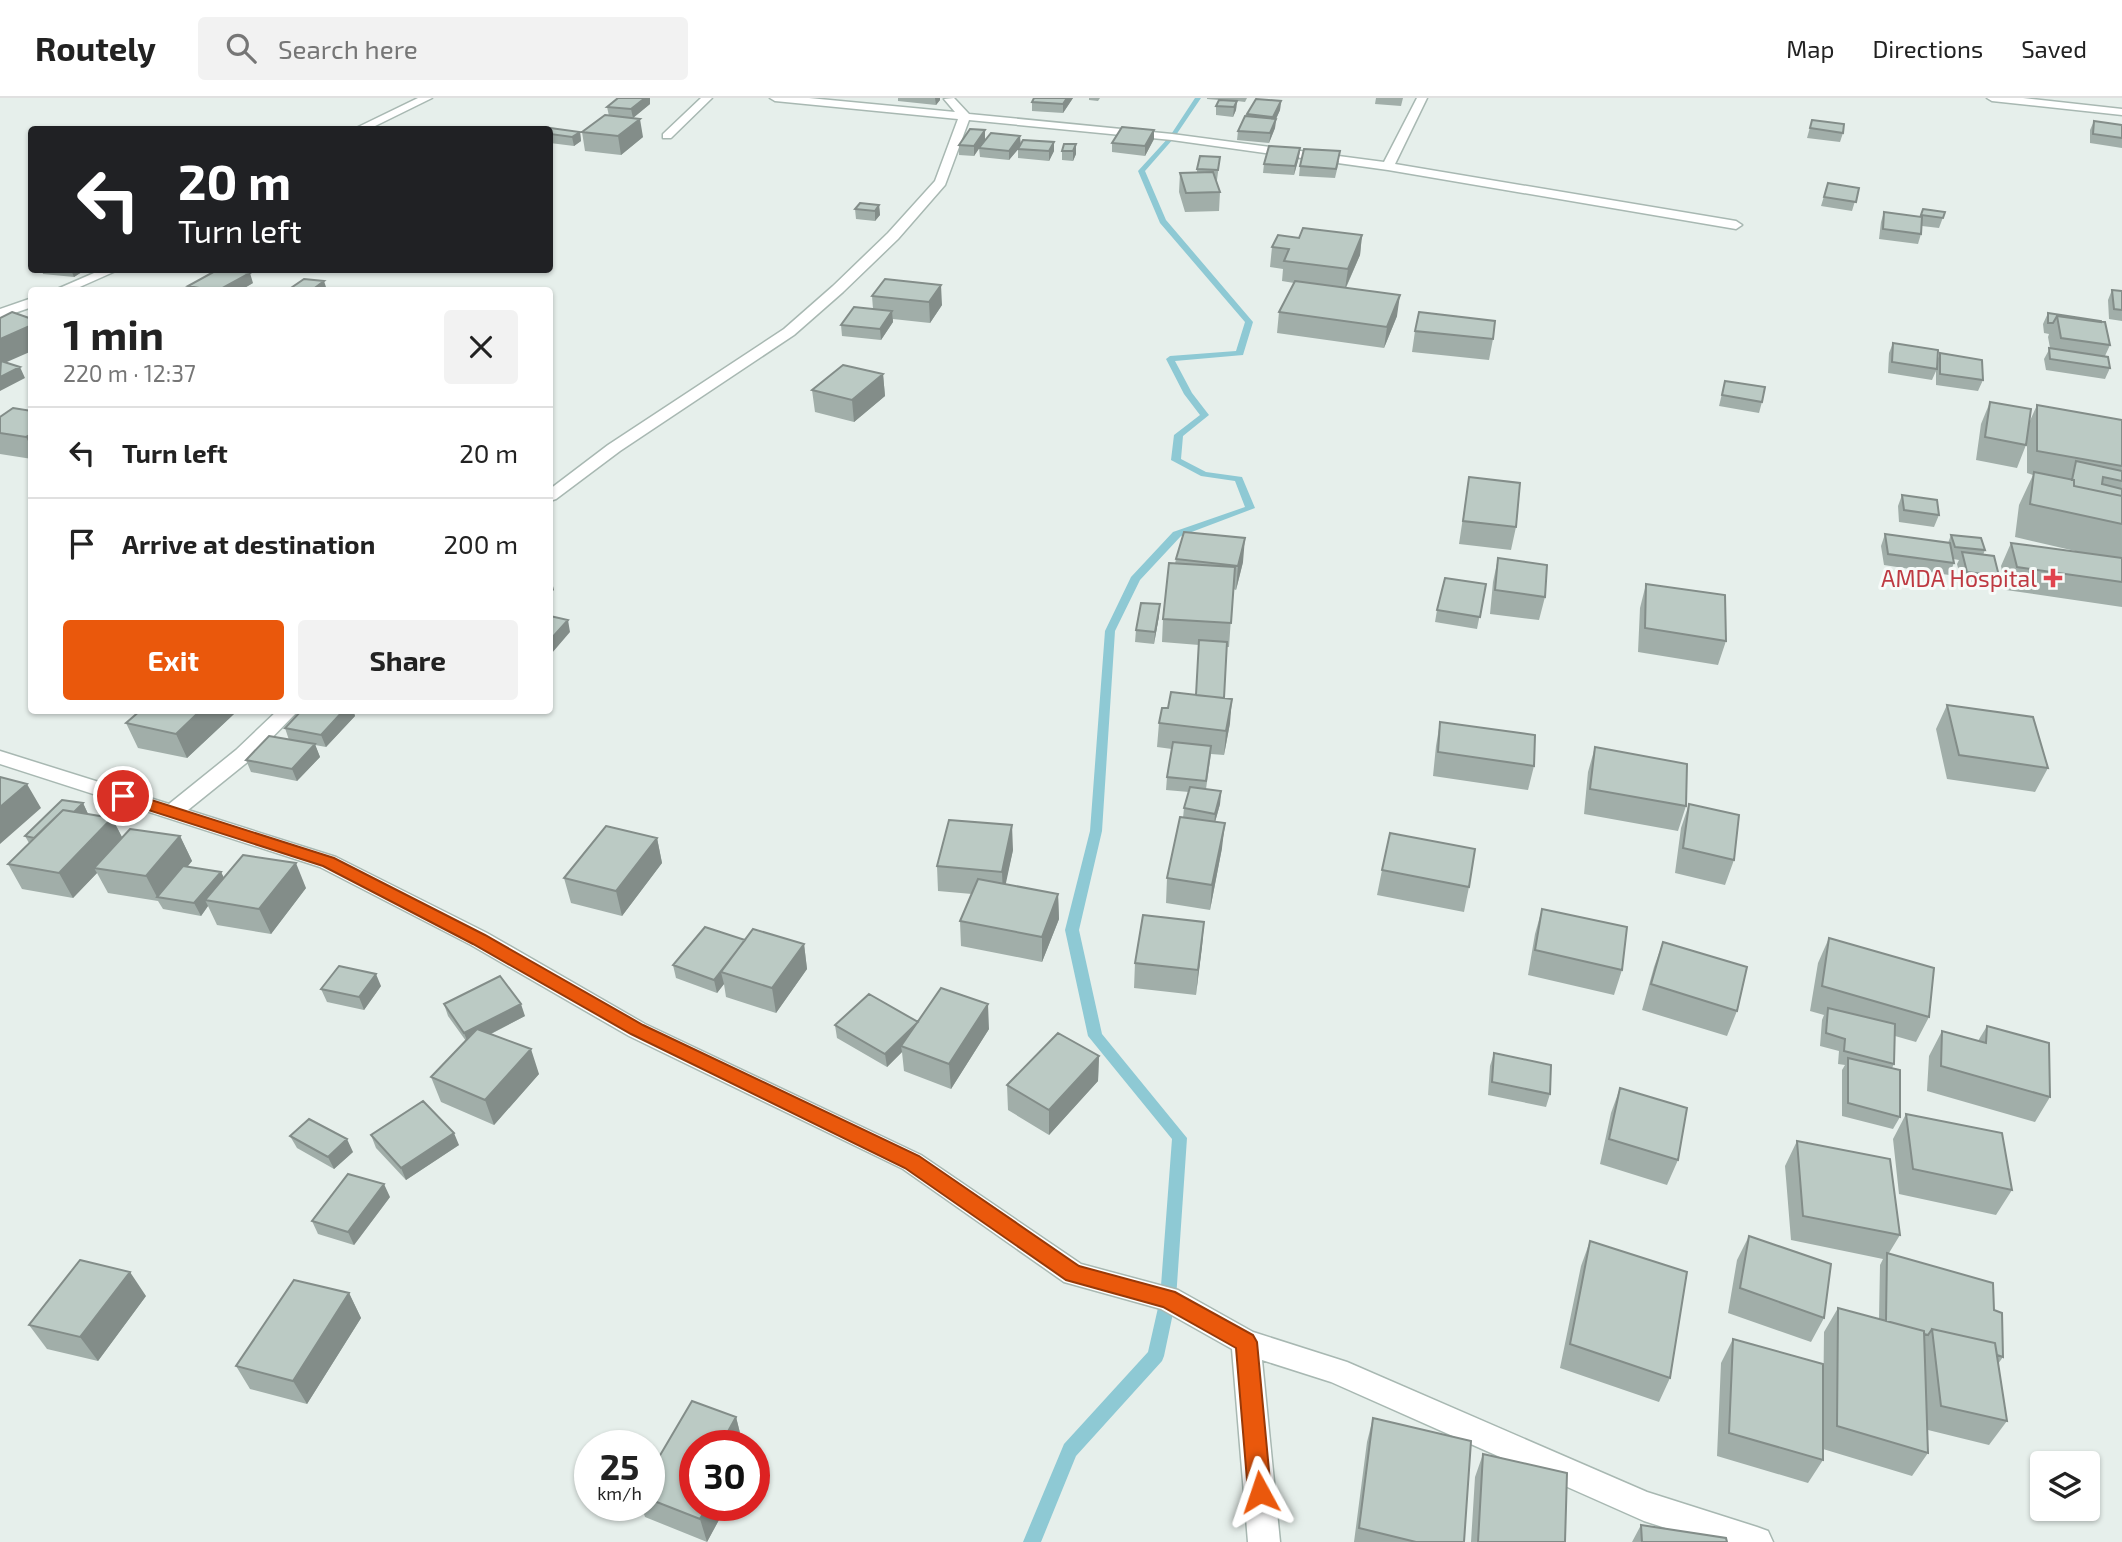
<!DOCTYPE html>
<meta charset="utf-8">
<style>
body{margin:0;font-family:"Exo 2",sans-serif;background:#f2f2f2;color:#222;height:100vh;display:flex;flex-direction:column;font-size:26px;white-space:nowrap}
*{box-sizing:border-box;margin:0}
p{font-size:23px;color:#767676}
.icon{flex:none;width:38px;height:38px;fill:none;stroke:currentColor;stroke-width:2;stroke-linecap:round;stroke-linejoin:round}
.map{position:relative;flex:1;overflow:hidden}
.details{position:absolute;left:28px;top:189px;width:525px;height:427px;display:flex;flex-direction:column;background:#fff;border-radius:7px;box-shadow:0 2px 5px #0004}
.details>*{flex:none}
.guide{position:absolute;left:28px;top:28px;width:525px;height:147px;border-radius:7px;box-shadow:0 2px 5px #0004;background:#202124;color:#fff;overflow:hidden}
.tools{position:absolute;left:2030px;top:1353px;display:grid;gap:14px}
.tools a{display:grid;place-items:center;width:70px;height:70px;border-radius:7px;background:#fff;box-shadow:0 2px 5px #0004;font-size:35px}
.speed{position:absolute;left:574px;top:1332px;display:flex;gap:14px;font-size:35px;font-weight:700;text-align:center}
.speed>*{display:grid;place-content:center;width:91px;height:91px;border-radius:50%;background:#fff;box-shadow:0 2px 5px #0004;line-height:1}
.speed small{font-size:18px;font-weight:400}
.speed .limit{border:10px solid #d22;background:#fff;color:#111}
.pin{position:absolute;display:grid;place-items:center;width:60px;height:60px;color:#fff;margin:-30px;border:4px solid #fff;border-radius:50%;box-shadow:0 2px 7px #0007}
.me{position:absolute;width:77px;margin:-38px;rotate:355deg;stroke-linejoin:round;filter:drop-shadow(0 0 5px #0008)}
.turn{display:flex;align-items:center;gap:24px;height:147px;padding:0 35px;font-size:32px}
.turn .icon{width:91px;height:91px;stroke-width:2.5}
.turn b{display:block;font-size:49px;line-height:60px}
.round{display:grid;place-items:center;flex:none;width:74px;height:74px;border-radius:7px;background:#f2f2f2}
.headline{display:flex;align-items:center;justify-content:space-between;height:119px;padding:0 35px}
h1{font-size:42px;font-weight:700;line-height:52px}
.action{display:flex;gap:14px;margin-top:auto;padding:14px 35px}
.action a{flex:1;height:80px;border-radius:7px;background:#ea580c;color:#fff;font-size:28px;font-weight:700;line-height:80px;text-align:center}
.action a+a{background:#f2f2f2;color:#222}
ul{padding:0;list-style:none}
li{display:flex;align-items:center;gap:21px;height:91px;padding:0 35px;border-top:2px solid #e0e0e0}
li div{flex:1}
li b{display:block;font-size:26px}
li em{font-style:normal}
header{display:flex;align-items:center;gap:42px;box-sizing:border-box;height:98px;padding:0 35px;background:#fff;border-bottom:2px solid #e0e0e0}
header strong{font-size:33px}
nav{display:flex;gap:38px;margin-inline-start:auto;font-size:24px}
.search{width:490px;height:63px;background:#f2f2f2;display:flex;align-items:center;gap:18px;box-sizing:border-box;padding:0 24px;border-radius:7px;color:#767676;font-size:26px}
.map>svg:first-child{display:block}
.lines{fill:none;stroke-linecap:round;stroke-linejoin:round}
.stream{fill:#8ec9d4;fill-rule:evenodd}
.street-casing{stroke:#a8b8b2;stroke-width:3}
.street{fill:#fff;fill-rule:evenodd}
.wall{fill:#a1aea9}
.shaded-wall{fill:#838d89}
.building{fill:#bbcac4;stroke:#838d89;stroke-width:2}
.route{fill:#ea580c;stroke:#983908;stroke-width:2}
.health-dot{fill:#e0444e;stroke:#f7fbf9;stroke-width:2.5}
.labels{text-anchor:middle;dominant-baseline:central;stroke-width:6;stroke-linejoin:round;paint-order:stroke}
.health-label{font-size:23px;fill:#be3a42;stroke:#f7fbf9;text-anchor:end}
</style>
<header>
<strong>Routely</strong>
<div class="search"><svg class="icon" aria-label="search" viewBox="0 0 24 24"><circle cx="10" cy="10" r="6"/><path d="M15 15l6 6"/></svg>Search here</div>
<nav><a>Map</a><a>Directions</a><a>Saved</a></nav>
</header>
<div class="map">
<svg width="2122" height="1444" viewBox="0 0 2122 1444">
<rect width="100%" height="100%" fill="#e6efeb"/>
<g class="lines">
<path class="stream" d="M1195 0H1201L1174 40 1145 73 1166 122 1253 224 1243 257 1175 263 1192 295 1209 317 1183 338 1181 361 1206 374 1242 379 1255 410 1181 438 1140 482 1115 533 1102 733 1079 832 1102 936 1187 1040 1176 1201 1164 1258 1162 1263 1076 1358 1041 1444H1023L1064 1346 1148 1254 1160 1201 1172 1041 1088 938 1065 832 1090 733 1105 533 1131 479 1173 434 1245 409 1235 383 1201 378 1171 362 1174 337 1200 317 1184 296 1166 261 1170 258 1236 253 1245 224 1160 125 1138 73 1170 38Z"/>
<g class="street-casing">
<path id="street" d="M418 0H432L367 32H352Z
M701 0H712L671 40H663V36Z
M770 0H809L955 14 944 1 954 0 969 16 1172 36 1384 64 1417 0H1427L1395 66 1736 123 1742 127 1736 131 1388 72 1172 42 969 22 945 87 898 141 843 194 794 237 620 353 556 401 550 403V391L608 347 784 231 833 188 888 135 935 83 958 21 775 3Z
M1987 0H2023L2122 11V17L1992 3Z
M101 172H118L73 192H55Z
M32 200V209L0 220V211Z
M278 612H299L250 662 188 712 336 759 487 835 645 926 921 1057 1081 1166 1178 1192 1253 1234 1347 1264 1647 1394 1757 1429 1768 1433 1773 1444H1709L1644 1423 1331 1284 1262 1262 1280 1444H1248L1232 1251 1161 1211 1064 1184 903 1071 629 938 471 847 320 769 0 666V653L169 706 236 652Z"/>
</g>
<use href="#street" class="street"/>
</g>
<path class="wall" d="M898 0H940V2L936 7 898 3Z
M1073 0 1063 15 1032 13V4Z
M1089 0H1100L1098 3 1089 2Z
M1207 0H1247L1245 4 1237 3 1236 12 1233 19 1216 17V8L1219 2 1207 1Z
M1376 0H1403L1401 8 1375 6Z
M1281 3 1280 12 1276 21 1275 30 1269 45 1237 42 1238 33 1247 16Z
M650 6 633 20 609 18 607 9Z
M1812 22 1843 35 1840 44 1807 40Z
M2094 23 2122 27V50L2090 45V32Z
M550 32 580 34 581 43 574 48 550 45Z
M1154 32V41L1145 58 1112 54V45Z
M582 34 643 39 621 57 585 53Z
M985 42 980 48 1054 44V53L1049 63 1018 60V51L1009 62 980 59 979 50 974 58 959 57V47Z
M1064 46 1076 56 1073 63 1062 62V53Z
M1300 50 1299 59 1294 77 1263 75 1264 66Z
M1220 59 1217 82H1216L1220 94 1219 113 1185 114 1179 94 1180 75 1197 74V71Z
M1339 63 1335 80 1299 78 1300 68Z
M1828 85 1859 90 1852 113 1821 108Z
M879 107 880 117 875 123 856 121 855 111Z
M1923 111 1945 114 1939 130 1922 128 1921 136 1918 146 1879 141 1881 124 1884 114 1920 119Z
M1362 137 1360 157 1346 190 1397 218 1384 250 1277 235 1279 214 1294 185 1282 183 1283 171 1270 169 1272 149 1299 140Z
M42 172H85L74 179 43 176Z
M885 181 942 207 930 225 893 221V224L881 242 842 238 841 227 873 211 872 198Z
M253 185 241 192H189L188 188Z
M2112 192 2122 193V223L2109 221 2108 202Z
M2048 215 2110 247 2105 258 2110 270 2105 281 2046 272 2044 261 2050 250 2048 239 2049 236 2044 235 2043 226Z
M1415 233 1493 241 1489 262 1412 254Z
M1893 245 1937 263 1940 255 1983 282 1978 293 1936 287V273L1932 282 1888 275 1889 255Z
M883 276 885 298 854 324 815 314 812 292Z
M1725 283 1762 304 1759 315 1719 308Z
M1990 304 2029 325 2037 307 2122 322V509L2006 492 2001 468 2011 445 2084 455 2015 439 2019 407 2033 377 2027 375V339L2026 347 2017 370 1976 362 1981 326Z
M32 313V361L0 356V335Z
M1469 379 1516 429 1511 452 1459 446Z
M1902 397 1939 417 1934 429 1899 424 1898 408Z
M1885 436 1948 445 1951 437 1985 452 1983 457 1999 478 1994 490 1962 486 1957 466 1959 462 1953 461 1954 465 1949 477 1884 467 1881 448Z
M1498 460 1545 499 1539 522 1490 516 1493 484Z
M1176 461 1243 464 1236 492 1233 491 1229 549H1227L1224 600 1230 625 1224 657 1211 656 1206 691 1221 693 1220 706 1215 724 1222 750 1210 812 1166 805 1167 780 1183 720 1184 710 1189 694 1166 692 1167 679 1172 651 1157 649 1159 625 1168 610 1196 597 1199 547 1162 544 1163 521Z
M1486 486 1477 531 1435 524 1437 512Z
M1646 486 1726 543 1718 567 1638 554 1640 510Z
M1159 518 1154 546 1135 544 1136 532Z
M1947 607 2048 670 2035 694 1947 681 1936 631Z
M302 612H353L355 618 326 649 315 647 320 659 297 683 251 674 246 662 289 642 285 630Z
M234 616 187 660 138 650 126 625Z
M1440 624 1534 668 1528 692 1433 678 1436 648Z
M1595 649 1686 708 1678 733 1584 716 1588 674Z
M83 705 88 716 112 720 122 739 180 738 192 763 187 769 221 774 224 780 306 790 271 836 217 827 208 808 201 818 163 811 158 803 108 795 97 775 73 800 22 791 8 766 29 745 25 738Z
M1689 706 1734 762 1725 787 1675 775 1681 730Z
M657 740 662 765 622 818 571 805 564 780Z
M1013 752 1005 786 1058 796 1059 821 1042 864 961 848 960 823 972 796 938 793 937 768Z
M1382 772 1469 789 1464 814 1377 797Z
M1542 811 1622 872 1614 897 1528 877 1535 836Z
M1204 824 1196 897 1134 890 1135 865Z
M1829 840 1929 919 1916 944 1895 938 1894 966 1892 970 1900 1019 1893 1031 1842 1018V972L1845 967 1838 966 1839 953 1820 948 1822 922 1824 917 1810 913 1818 865Z
M745 842 804 846 807 871 776 915 726 899 724 886 717 895 676 880 673 867Z
M1663 844 1737 913 1727 938 1642 912 1654 869Z
M381 888 364 912 327 904 321 891Z
M444 906 525 918 491 936 539 976 494 1027 441 1004 431 979 466 943 448 918Z
M918 924 989 931 951 991 904 973 902 954 887 969 837 940 835 927Z
M1987 928 2050 999 2035 1024 1927 993 1929 958 1942 933 1978 943Z
M1494 955 1550 996 1546 1009 1488 997 1490 968Z
M1099 958 1098 983 1049 1037 1008 1012 1007 987Z
M1620 990 1678 1062 1667 1087 1600 1066 1611 1015Z
M1906 1016 2012 1092 1996 1117 1899 1096 1893 1041Z
M371 1037 459 1047 406 1082 376 1050Z
M290 1038 353 1054 334 1071 297 1050Z
M1797 1043 1900 1137 1889 1155 1994 1212 2003 1259 1998 1266 2007 1323 1989 1347 1928 1332V1355L1912 1378 1823 1351V1362L1808 1385 1717 1358 1721 1265 1733 1241 1823 1321 1824 1234 1838 1210 1879 1221 1880 1167 1883 1161 1791 1142 1785 1068Z
M390 1099 354 1147 318 1136 312 1123Z
M1749 1138 1824 1220 1811 1244 1728 1215 1737 1162Z
M1590 1143 1670 1280 1659 1304 1560 1270 1581 1168Z
M349 1195 361 1220 307 1306 250 1291 236 1268Z
M146 1198 98 1263 47 1251 29 1227Z
M736 1319 742 1343 695 1348 727 1407 707 1444 645 1419 641 1407H649V1376Z
M1373 1320 1464 1444H1354L1367 1344Z
M1483 1356 1565 1444H1471L1475 1379Z
M1641 1427 1727 1444H1632Z"/>
<path class="shaded-wall" d="M645 0H650V6L633 20 631 11Z
M935 0H940V2L936 7Z
M1067 0H1073L1063 15V6Z
M1237 3 1236 12 1233 19 1234 9Z
M1281 3 1280 12 1276 21 1275 30 1269 45 1273 19Z
M640 21 643 39 621 57 618 38Z
M985 32V42L974 58V48Z
M1154 32V41L1145 58V48Z
M580 34 581 43 574 48 572 39Z
M1020 38 1021 48 1009 62V53Z
M1054 44V53L1049 63V53Z
M1076 46V56L1073 63V53Z
M1300 50 1299 59 1294 77 1295 68Z
M879 107 880 117 875 123V113Z
M1362 137 1360 157 1345 191 1348 171Z
M71 172H85L74 179Z
M250 175 253 185 241 192H219Z
M324 183 327 192H312Z
M941 187 942 207 930 225 929 204Z
M1400 197 1397 218 1384 250 1387 229Z
M892 213 893 224 881 242 880 231Z
M32 227V253L0 267V241Z
M20 269 25 280 0 293V279Z
M883 276 885 298 854 324 852 302Z
M32 336V351L26 339Z
M1245 440 1243 464 1236 492 1238 468Z
M551 480 554 492 550 496V481Z
M1160 506 1159 518 1154 546 1155 534Z
M568 522 570 534 552 555 550 542Z
M1232 601 1230 625 1224 657 1226 633Z
M201 612H232L234 616 187 660 176 636Z
M344 612H353L355 618 326 649 321 637Z
M315 646 320 659 297 683 292 671Z
M27 686 41 710 0 746V709Z
M1221 693 1220 706 1214 728 1215 716Z
M83 705 89 718 46 742Z
M112 720 125 745 94 770 97 775 73 800 59 775Z
M1225 725 1222 750 1210 812 1212 787Z
M1012 727 1013 752 1003 799 1002 774Z
M180 738 192 763 162 800 157 799 146 778Z
M657 740 662 765 622 818 616 793Z
M296 765 306 790 271 836 259 811Z
M221 774 227 786 205 802 208 808 201 818 194 805Z
M1058 796 1059 821 1042 864V839Z
M1204 824 1202 849 1196 897 1198 872Z
M746 843 721 874 724 886 717 895 714 882Z
M804 846 807 871 776 915 772 890Z
M376 876 381 888 364 912 359 899Z
M521 906 525 918 469 947 464 935Z
M988 906 989 931 951 991 949 966Z
M919 924 901 948 902 954 887 969 885 956Z
M531 951 539 976 494 1027 485 1002Z
M1099 958 1098 983 1049 1037V1012Z
M454 1035 459 1047 406 1082 401 1070Z
M347 1041 353 1054 334 1071 328 1059Z
M384 1086 390 1099 354 1147 348 1134Z
M130 1174 146 1198 98 1263 80 1239Z
M349 1195 361 1220 307 1306 293 1283Z
M736 1319 742 1343 740 1348H720Z
M708 1407H727L707 1444 700 1421Z"/>
<path class="building" d="M618 0H645L631 11 607 9Z
M1034 0H1067L1063 6 1032 4Z
M1256 1 1281 3 1273 19 1247 16Z
M1219 2 1237 3 1234 9 1216 8Z
M605 17 640 21 618 38 582 34Z
M1245 18 1276 21 1270 35 1238 33Z
M1812 22 1844 26 1843 35 1810 30Z
M2094 23 2122 27V40L2093 36Z
M543 29 580 34 572 39 550 36V32H539Z
M1122 29 1154 32 1145 48 1112 45Z
M970 31 985 32 974 48 959 47Z
M991 35 1020 38 1009 53 979 50Z
M1023 42 1054 44 1049 53 1018 51Z
M1064 46H1076L1073 53H1062Z
M1269 48 1300 50 1295 68 1264 66Z
M1304 51 1340 53 1336 71 1300 68Z
M1200 58 1220 59 1218 72 1197 71Z
M1213 74 1220 94 1186 95 1180 75Z
M1828 85 1859 90 1856 104 1824 99Z
M860 105 879 107 875 113 855 111Z
M1923 111 1945 114 1943 120 1921 117Z
M1884 114 1922 119 1921 136 1883 131Z
M1303 130 1362 137 1348 171 1284 163 1289 151 1272 149 1278 137 1299 140Z
M217 172H233L250 175 219 192H211L188 188Z
M304 181 324 183 312 192H288Z
M885 181 941 187 929 204 872 198Z
M1295 183 1400 197 1387 229 1279 214Z
M391 190 413 192H388Z
M2112 192 2122 193V212L2114 211Z
M854 209 892 213 880 231 841 227Z
M12 214 32 221V227L0 241V220Z
M1419 214 1495 223 1493 241 1415 233Z
M2048 215 2101 223V224L2057 218 2053 225H2048Z
M2057 218 2105 224 2110 247 2061 240Z
M1893 245 1938 252 1937 271 1892 264Z
M2049 250 2108 259 2110 270 2050 261Z
M1940 255 1982 262 1983 282 1940 276Z
M1 263 20 269 0 279Z
M843 267 883 276 852 302 812 292Z
M1725 283 1765 289 1762 304 1722 297Z
M1990 304 2031 311 2026 347 1985 339Z
M2037 307 2122 322V368L2037 353Z
M13 310 32 313V336L26 339 0 335V319Z
M2076 363 2122 373V383L2103 379 2102 386 2122 391V398L2074 388V382H2072Z
M2034 374 2074 382V388L2122 398V426L2030 406Z
M1469 379 1520 385 1516 429 1463 423Z
M1902 397 1937 402 1939 417 1904 412Z
M1184 434 1245 440 1238 468 1176 461Z
M1885 436 1950 445 1954 465 1888 456Z
M1951 437 1981 440 1985 452 1955 449Z
M2011 445 2122 460V484L2017 469Z
M1962 454 1994 458 1999 478 1967 474Z
M1498 460 1547 467 1545 499 1495 492Z
M1169 465 1235 469 1231 525 1163 521Z
M1445 480 1486 486 1480 519 1437 512Z
M1646 486 1725 497 1726 543 1645 530Z
M1141 505 1160 506 1155 534 1136 532Z
M550 518 568 522 550 542Z
M1199 542 1227 544 1224 600 1196 597Z
M1171 594 1232 601 1226 633 1159 625 1162 610H1168Z
M1947 607 2033 619 2048 670 1959 657Z
M141 612H201L176 636 126 625Z
M302 612H344L321 637 285 630Z
M1440 624 1535 637 1534 668 1438 654Z
M269 638 315 646 292 671 246 662Z
M1173 644 1211 648 1206 683 1167 679Z
M1595 649 1687 666 1686 708 1590 691Z
M0 679 27 686 0 709Z
M1190 689 1221 693 1215 716 1184 710Z
M62 702 83 705 74 714 63 712 34 740 25 738Z
M1689 706 1739 717 1734 762 1683 750Z
M63 712 112 720 59 775 8 766Z
M1180 719 1225 725 1212 787 1167 780Z
M949 722 1012 727 1002 774 937 768Z
M606 728 657 740 616 793 564 780Z
M130 731 180 738 146 778 94 770Z
M1390 735 1475 751 1469 789 1382 772Z
M243 757 296 765 259 811 205 802Z
M183 768 221 774 194 805 157 799Z
M978 781 1058 796 1042 839 960 823Z
M1542 811 1627 829 1622 872 1535 852Z
M1143 817 1204 824 1198 872 1135 865Z
M705 829 745 842 714 882 673 867Z
M753 831 804 846 772 890 721 874Z
M1829 840 1934 870 1929 919 1822 888Z
M1663 844 1747 869 1737 913 1651 886Z
M339 868 376 876 359 899 321 891Z
M500 878 521 906 464 935 444 906Z
M941 890 988 906 949 966 901 948Z
M869 896 918 924 885 956 835 927Z
M1828 910 1895 926 1894 966 1844 953 1845 941 1826 935Z
M1987 928 2049 945 2050 999 1941 968 1942 933 1986 945Z
M477 931 531 951 485 1002 431 979Z
M1058 935 1099 958 1049 1012 1007 987Z
M1494 955 1551 967 1550 996 1492 984Z
M1848 960 1900 972V1019L1848 1005Z
M1620 990 1687 1010 1678 1062 1609 1041Z
M423 1003 454 1035 401 1070 371 1037Z
M1906 1016 2002 1035 2012 1092 1913 1071Z
M309 1021 347 1041 328 1059 290 1038Z
M1797 1043 1890 1061 1900 1137 1803 1118Z
M348 1076 384 1086 348 1134 312 1123Z
M1749 1138 1831 1166 1824 1220 1740 1190Z
M1590 1143 1687 1174 1670 1280 1570 1246Z
M1887 1155 1993 1185 1994 1212 2002 1215 2003 1259 1997 1257 1995 1245 1932 1231 1928 1237 1924 1236V1233L1886 1223Z
M80 1162 130 1174 80 1239 29 1227Z
M294 1182 349 1195 293 1283 236 1268Z
M1838 1210 1924 1233 1928 1355 1837 1328Z
M1932 1231 1995 1245 2007 1323 1941 1308Z
M1733 1241 1823 1266V1362L1729 1335Z
M692 1303 736 1319 720 1348H695V1407H708L700 1421 649 1401V1376Z
M1373 1320 1471 1343 1464 1444H1416L1359 1430Z
M1483 1356 1567 1375 1565 1444H1478Z
M1641 1427 1726 1440 1727 1444H1642Z"/>
<path class="route" d="M123 693 334 760 485 837 643 927 919 1058 1079 1168 1175 1194 1253 1237 1257 1244 1271 1394 1268 1402 1260 1405 1252 1402 1248 1394 1236 1250 1163 1209 1066 1182 905 1070 631 936 473 846 323 768 117 702 115 698 117 694Z"/>
<path class="health-dot" d="M2049.5 469.5h7v7h7v7h-7v7h-7v-7h-7v-7h7z"/>
<g class="labels">
<g class="health-label">
<text x="2037" y="480">AMDA Hospital</text>
</g>
</g>
</svg>
<div class="tools">
<a><svg class="icon" aria-label="layers" viewBox="0 0 24 24"><path d="M12 4l9 5-9 5-9-5zM3 14l9 5 9-5"/></svg></a>
</div>
<div class="speed"><div>25<small>km/h</small></div><div class="limit">30</div></div>
<div class="pin" style="left:123px;top:698px;background:#d93025"><svg class="icon" aria-label="arrive" viewBox="0 0 24 24"><path d="M6 21V4h12l-3 4 3 4H6"/></svg></div>
<svg class="me" style="left:1260px;top:1394px" viewBox="-20 -20 40 40"><path d="M0-17L14 15 0 8-14 15z" fill="#ea580c" stroke="#fff" stroke-width="4"/></svg>
<div class="guide">
<div class="turn"><svg class="icon" aria-label="left" viewBox="0 0 24 24"><path d="M17 20v-9H6M10 6l-5 5 5 5"/></svg><div><b>20 m</b>Turn left</div></div>
</div>
<section class="details">
<div class="headline"><div><h1>1 min</h1><p>220 m · 12:37</p></div><a class="round"><svg class="icon" aria-label="close" viewBox="0 0 24 24"><path d="M6 6l12 12M18 6L6 18"/></svg></a></div>
<ul>
<li><svg class="icon" aria-label="left" viewBox="0 0 24 24"><path d="M17 20v-9H6M10 6l-5 5 5 5"/></svg><div><b>Turn left</b></div><em>20 m</em></li>
<li><svg class="icon" aria-label="arrive" viewBox="0 0 24 24"><path d="M6 21V4h12l-3 4 3 4H6"/></svg><div><b>Arrive at destination</b></div><em>200 m</em></li>
</ul>
<div class="action"><a>Exit</a><a>Share</a></div>
</section>
</div>
